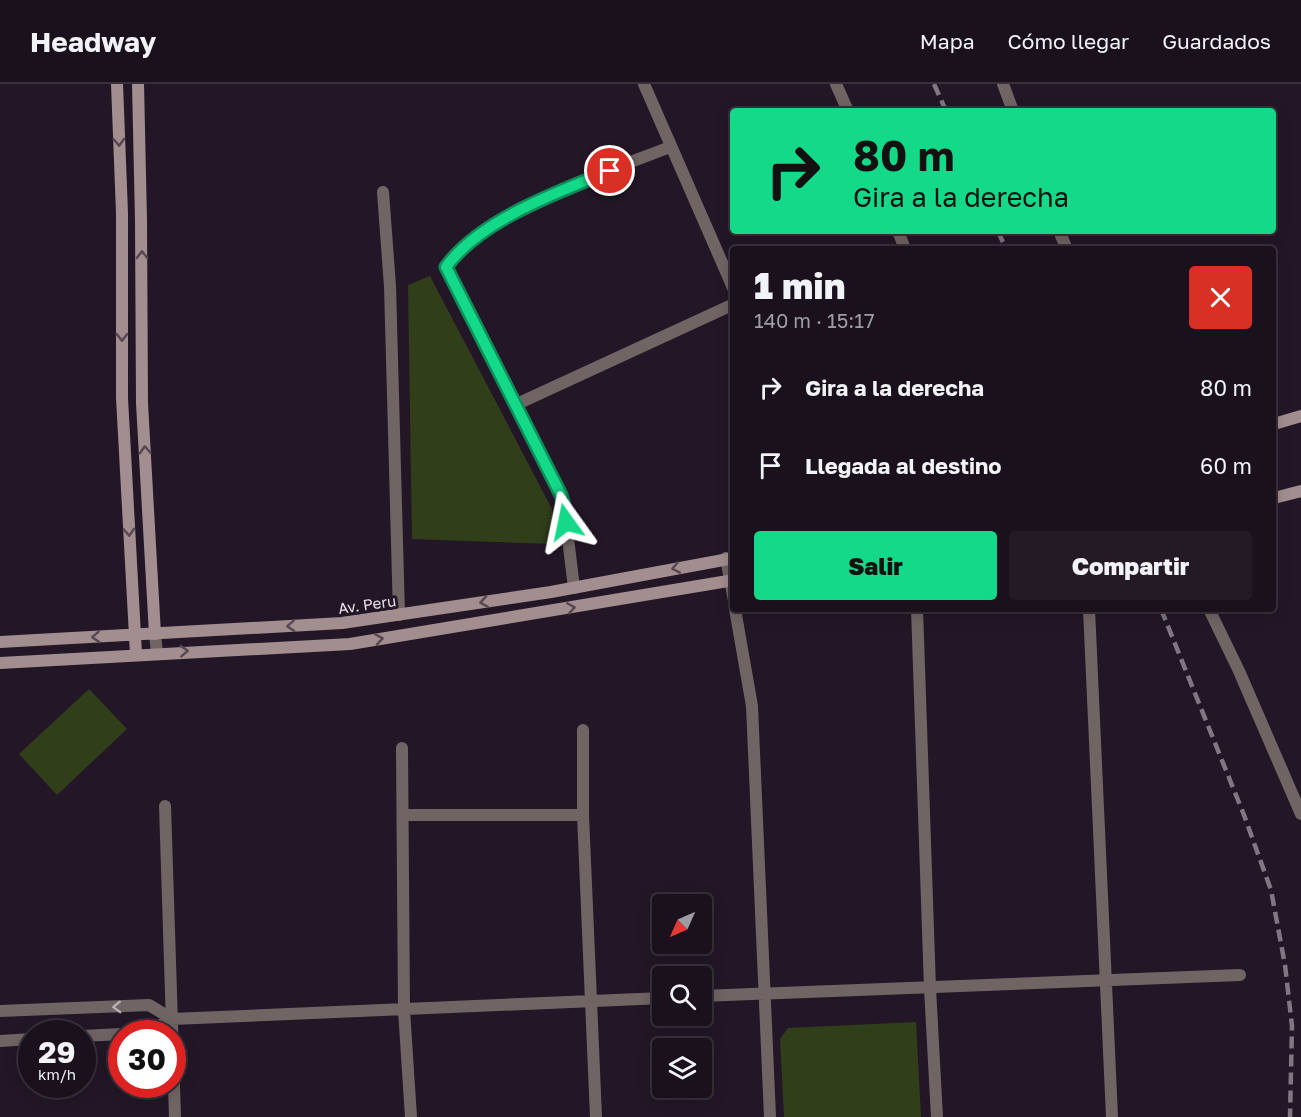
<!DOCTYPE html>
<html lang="es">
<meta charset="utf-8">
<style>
body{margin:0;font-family:"Golos Text",sans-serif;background:#231a26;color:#f1f3f6;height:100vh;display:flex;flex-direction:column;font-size:22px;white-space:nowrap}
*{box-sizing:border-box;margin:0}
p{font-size:20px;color:#9f9da4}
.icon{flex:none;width:33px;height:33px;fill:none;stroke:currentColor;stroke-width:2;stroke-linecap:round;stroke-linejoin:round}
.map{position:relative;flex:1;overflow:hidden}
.drawer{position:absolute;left:730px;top:162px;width:546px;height:366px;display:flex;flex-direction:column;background:#1a111d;border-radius:6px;box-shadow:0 3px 15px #0003,0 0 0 2px #38313b}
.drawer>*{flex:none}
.guide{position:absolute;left:730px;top:24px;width:546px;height:126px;border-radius:6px;box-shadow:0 3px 15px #0003,0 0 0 2px #38313b;background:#14d989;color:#111;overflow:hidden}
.needle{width:39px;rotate:225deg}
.tools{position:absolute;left:652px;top:810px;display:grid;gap:12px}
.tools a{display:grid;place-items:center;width:60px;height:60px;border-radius:6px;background:#1a111d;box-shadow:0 3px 15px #0003,0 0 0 2px #38313b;font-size:30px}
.speed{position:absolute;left:18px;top:936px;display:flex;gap:12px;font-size:30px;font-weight:700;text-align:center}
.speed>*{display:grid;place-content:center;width:78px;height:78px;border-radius:50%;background:#1a111d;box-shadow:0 3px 15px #0003,0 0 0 2px #38313b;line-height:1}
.speed small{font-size:15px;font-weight:400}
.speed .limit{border:9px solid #d22;background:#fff;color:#111}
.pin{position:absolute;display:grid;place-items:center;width:51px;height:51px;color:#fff;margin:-26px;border:3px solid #fff;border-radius:50%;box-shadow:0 2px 6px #0007}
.me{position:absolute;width:66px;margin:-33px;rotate:348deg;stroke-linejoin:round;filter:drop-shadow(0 0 4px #0008)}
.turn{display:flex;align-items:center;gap:21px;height:126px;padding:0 24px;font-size:27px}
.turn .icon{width:78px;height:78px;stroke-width:2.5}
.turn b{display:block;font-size:42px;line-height:51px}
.round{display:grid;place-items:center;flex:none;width:63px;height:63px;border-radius:6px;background:#231a26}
.summary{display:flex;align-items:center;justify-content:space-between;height:102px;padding:0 24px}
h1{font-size:36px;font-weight:800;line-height:45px}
.button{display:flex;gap:12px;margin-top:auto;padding:12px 24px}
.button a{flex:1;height:69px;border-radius:6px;background:#14d989;color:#111;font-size:24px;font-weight:800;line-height:69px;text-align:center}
.button a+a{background:#231a26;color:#f1f3f6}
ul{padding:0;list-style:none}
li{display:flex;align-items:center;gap:18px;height:78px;padding:0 24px}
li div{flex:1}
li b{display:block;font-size:22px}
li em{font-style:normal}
header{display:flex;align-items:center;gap:36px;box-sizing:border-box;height:84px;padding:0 30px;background:#1a111d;border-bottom:2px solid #38313b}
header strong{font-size:28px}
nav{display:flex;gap:33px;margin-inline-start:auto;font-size:21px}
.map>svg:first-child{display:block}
.green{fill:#313e1a}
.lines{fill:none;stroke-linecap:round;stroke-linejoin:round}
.street{stroke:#716564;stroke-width:12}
.secondary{stroke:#a28e8e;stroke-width:12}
.rail{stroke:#807684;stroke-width:4.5;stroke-dasharray:12 6;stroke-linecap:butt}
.oneway{stroke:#564750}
.oneway2{stroke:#b9afb6}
.route-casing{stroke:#0d8d59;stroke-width:15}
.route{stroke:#14d989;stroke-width:10}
.labels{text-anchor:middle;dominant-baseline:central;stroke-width:6;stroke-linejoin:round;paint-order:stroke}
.street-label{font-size:15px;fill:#e9e0ec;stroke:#231727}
</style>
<header>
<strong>Headway</strong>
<nav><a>Mapa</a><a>Cómo llegar</a><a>Guardados</a></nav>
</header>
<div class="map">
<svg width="1301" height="1033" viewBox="0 0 1301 1033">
<rect width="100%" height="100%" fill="#231727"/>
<path class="green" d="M430 192 552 425 553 460 412 455 408 201Z
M89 605 127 645 57 711 19 670Z
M916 938 921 1033H784L780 955 788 944Z"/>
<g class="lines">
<path class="street" d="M644 0 734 206
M836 0 848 27
M1003 0 1013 27
M383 108 390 202 399 531
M898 147 905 165
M1059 147 1067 165
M517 320 734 220
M726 474 734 517
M574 504 564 421 561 411 446 183C488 126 604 89 670 63
M735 525 752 622 770 1033
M917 525 930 904 937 1033
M1089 525 1112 1033
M1209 525 1239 587 1301 730
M155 550 157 569
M583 646V731L596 1033
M402 664 404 926 411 1033
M165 722 175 1033
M404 731H583
M702 912 1240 891
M0 927 149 921 172 935
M134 950 146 949 172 935 663 914
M82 952 122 950
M0 957 32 955"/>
<path class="secondary" d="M117 0 122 129V314L136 570
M138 0 141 136 142 319 155 550
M1274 340 1301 332
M1274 414 1301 407
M0 558 342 539 551 508 734 474
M0 579 350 560 734 496"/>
<path class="rail" d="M934 0 946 27
M998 147 1006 165
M1161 525 1244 731 1271 806 1285 881 1292 942 1290 1033"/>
</g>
<defs><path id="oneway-chevron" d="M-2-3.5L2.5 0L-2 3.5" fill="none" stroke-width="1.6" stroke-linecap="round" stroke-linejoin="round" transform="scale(1.5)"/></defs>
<g class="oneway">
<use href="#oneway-chevron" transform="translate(119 58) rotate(88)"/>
<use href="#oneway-chevron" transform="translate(142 171) rotate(-90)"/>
<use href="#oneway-chevron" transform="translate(122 253) rotate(90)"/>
<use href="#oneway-chevron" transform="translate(145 366) rotate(-93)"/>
<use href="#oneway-chevron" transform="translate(129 448) rotate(87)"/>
<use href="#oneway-chevron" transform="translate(676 484) rotate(169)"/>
<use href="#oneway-chevron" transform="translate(484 518) rotate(171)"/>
<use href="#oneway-chevron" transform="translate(571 524) rotate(-9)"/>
<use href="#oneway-chevron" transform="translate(291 542) rotate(177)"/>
<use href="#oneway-chevron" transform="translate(96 553) rotate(177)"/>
<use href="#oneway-chevron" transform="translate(379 555) rotate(-9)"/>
<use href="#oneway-chevron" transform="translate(184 567) rotate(-3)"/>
</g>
<use class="oneway2" href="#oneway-chevron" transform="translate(117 923) rotate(178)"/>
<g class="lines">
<g class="route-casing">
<path id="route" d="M566 438 564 421 561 411 446 183C480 136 558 108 610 87"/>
</g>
<use href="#route" class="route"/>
</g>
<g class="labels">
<g class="street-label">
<text transform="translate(367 520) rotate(-8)">Av. Peru</text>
</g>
</g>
</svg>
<div class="tools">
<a><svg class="needle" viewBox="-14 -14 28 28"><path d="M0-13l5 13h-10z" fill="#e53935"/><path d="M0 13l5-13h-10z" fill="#9f9da4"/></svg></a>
<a><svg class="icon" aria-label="search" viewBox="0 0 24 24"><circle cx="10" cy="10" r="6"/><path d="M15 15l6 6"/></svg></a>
<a><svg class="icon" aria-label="layers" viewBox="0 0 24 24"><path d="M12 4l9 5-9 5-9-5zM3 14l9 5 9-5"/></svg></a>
</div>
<div class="speed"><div>29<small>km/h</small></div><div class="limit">30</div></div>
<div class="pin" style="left:610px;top:87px;background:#d93025"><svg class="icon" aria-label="arrive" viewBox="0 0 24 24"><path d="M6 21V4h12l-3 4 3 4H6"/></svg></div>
<svg class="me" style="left:566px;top:438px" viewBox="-20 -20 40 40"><path d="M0-17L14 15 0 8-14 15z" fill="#14d989" stroke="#fff" stroke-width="4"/></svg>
<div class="guide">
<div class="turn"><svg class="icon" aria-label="right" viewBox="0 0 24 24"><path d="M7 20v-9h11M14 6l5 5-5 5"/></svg><div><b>80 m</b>Gira a la derecha</div></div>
</div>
<section class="drawer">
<div class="summary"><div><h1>1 min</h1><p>140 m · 15:17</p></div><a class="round" style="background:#d93025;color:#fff"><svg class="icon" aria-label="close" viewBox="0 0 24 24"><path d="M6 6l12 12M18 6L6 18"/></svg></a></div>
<ul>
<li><svg class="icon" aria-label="right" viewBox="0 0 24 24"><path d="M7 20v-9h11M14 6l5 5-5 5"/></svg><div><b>Gira a la derecha</b></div><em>80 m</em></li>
<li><svg class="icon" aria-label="arrive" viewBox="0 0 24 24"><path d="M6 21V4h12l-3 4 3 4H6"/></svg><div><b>Llegada al destino</b></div><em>60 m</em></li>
</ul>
<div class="button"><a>Salir</a><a>Compartir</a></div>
</section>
</div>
